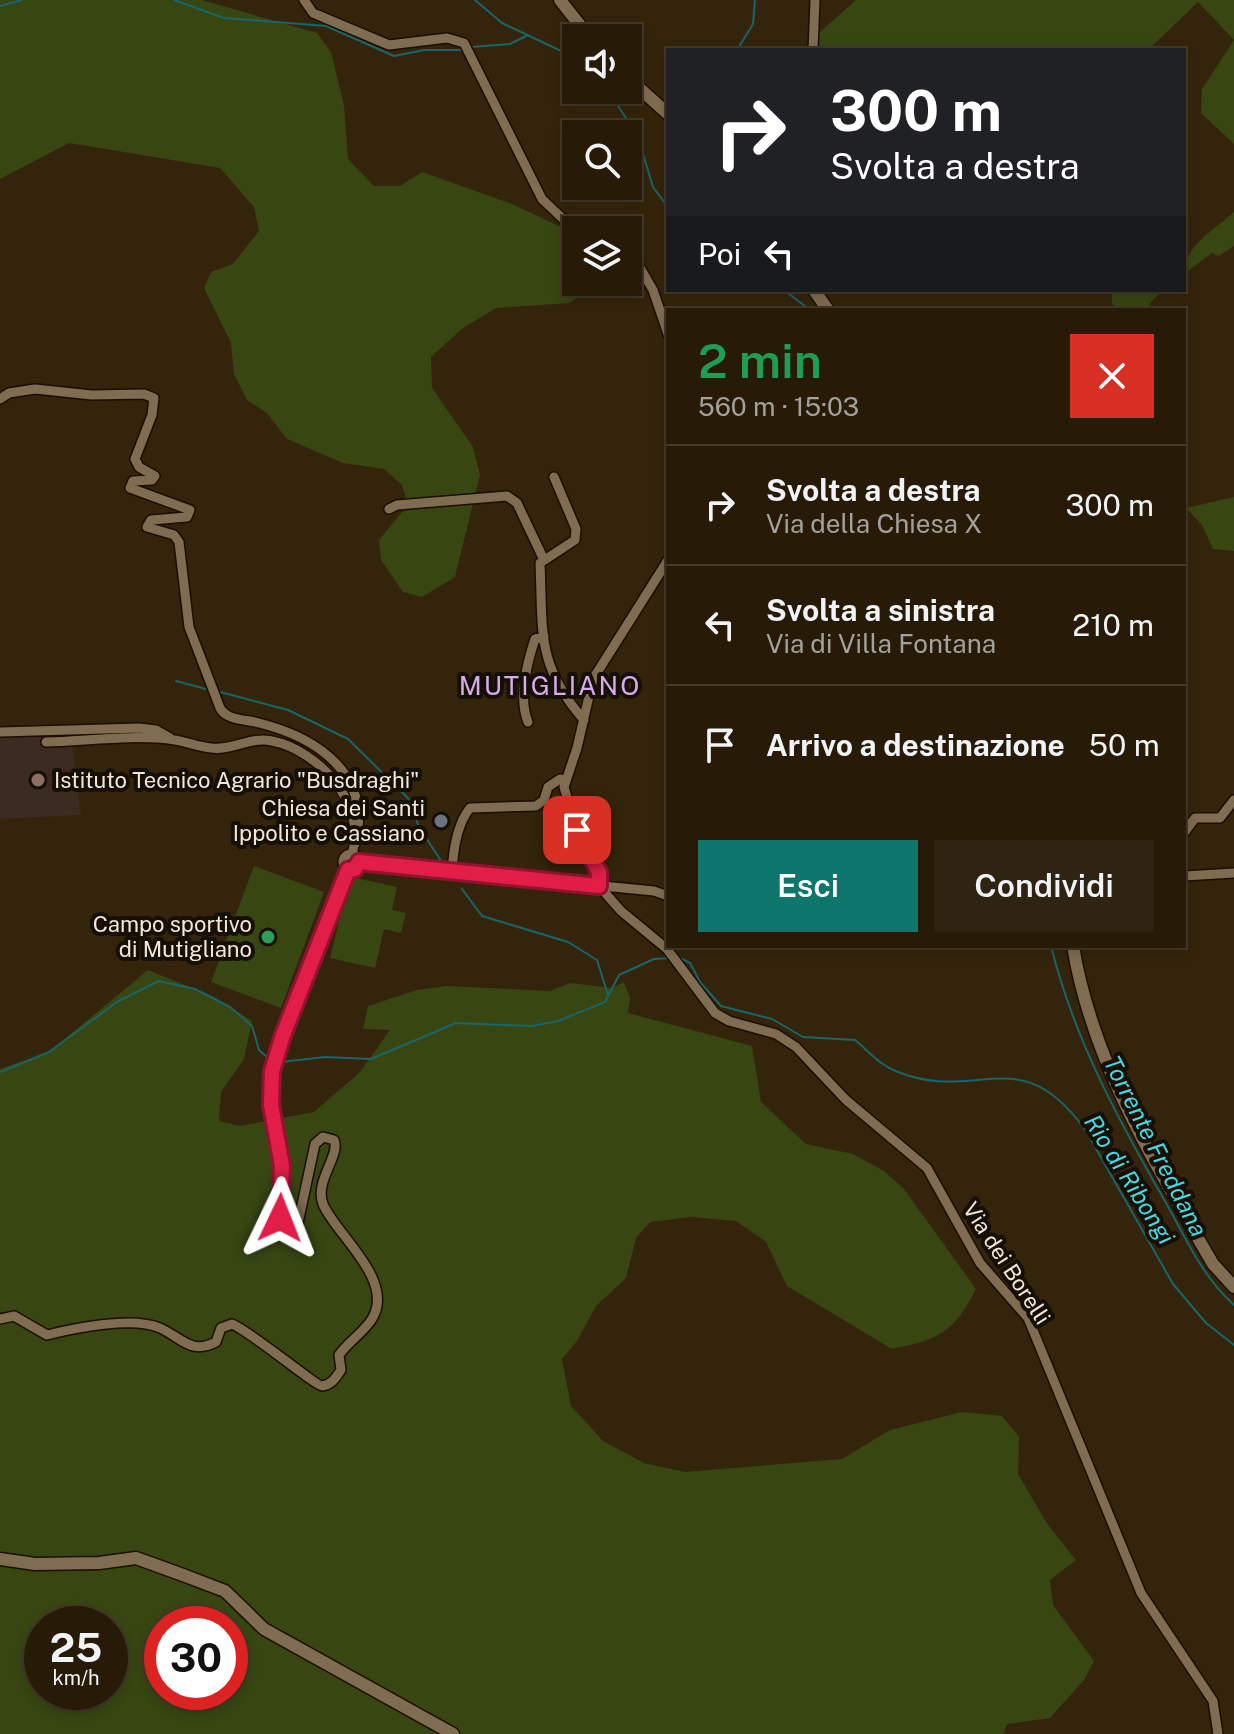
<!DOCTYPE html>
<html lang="it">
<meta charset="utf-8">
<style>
body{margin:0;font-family:"Public Sans",sans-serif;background:#2f2412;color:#f1f3f6;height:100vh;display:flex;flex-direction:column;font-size:30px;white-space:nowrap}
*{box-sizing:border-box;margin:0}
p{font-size:26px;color:#a4a19c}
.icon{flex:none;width:44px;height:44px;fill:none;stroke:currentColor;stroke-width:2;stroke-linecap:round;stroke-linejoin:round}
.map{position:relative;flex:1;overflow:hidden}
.side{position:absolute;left:666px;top:308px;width:520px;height:640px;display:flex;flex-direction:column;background:#271b08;border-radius:0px;box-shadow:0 4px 12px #0003,0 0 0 2px #433929}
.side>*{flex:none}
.guide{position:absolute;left:666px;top:48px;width:520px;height:244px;border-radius:0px;box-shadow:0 4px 12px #0003,0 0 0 2px #433929;background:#202124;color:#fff;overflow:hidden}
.fabs{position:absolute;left:562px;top:24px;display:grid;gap:16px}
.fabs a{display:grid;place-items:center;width:80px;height:80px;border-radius:0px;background:#271b08;box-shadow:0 4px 12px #0003,0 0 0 2px #433929;font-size:40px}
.speed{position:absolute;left:24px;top:1606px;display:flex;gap:16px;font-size:40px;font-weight:700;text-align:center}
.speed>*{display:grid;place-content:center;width:104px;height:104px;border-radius:50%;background:#271b08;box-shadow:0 4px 12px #0003,0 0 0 2px #433929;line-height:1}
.speed small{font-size:20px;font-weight:400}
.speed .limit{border:12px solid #d22;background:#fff;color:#111}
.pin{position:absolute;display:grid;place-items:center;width:68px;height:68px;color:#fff;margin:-34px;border-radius:16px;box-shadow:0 4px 12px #0006}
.me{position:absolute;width:88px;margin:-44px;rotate:2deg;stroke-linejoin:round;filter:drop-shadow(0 0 6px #0008)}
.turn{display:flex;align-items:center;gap:28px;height:168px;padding:0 32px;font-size:36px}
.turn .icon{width:104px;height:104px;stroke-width:2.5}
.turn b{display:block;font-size:56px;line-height:68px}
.then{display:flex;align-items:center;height:76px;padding:0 32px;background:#0003;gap:16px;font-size:30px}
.round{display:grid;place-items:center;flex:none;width:84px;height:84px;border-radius:0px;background:#2f2412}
.overview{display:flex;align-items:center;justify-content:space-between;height:136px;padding:0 32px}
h1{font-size:48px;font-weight:600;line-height:60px;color:#1e9e55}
.action{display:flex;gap:16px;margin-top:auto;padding:16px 32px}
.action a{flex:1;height:92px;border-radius:0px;background:#0f766e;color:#fff;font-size:32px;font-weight:600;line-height:92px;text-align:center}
.action a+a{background:#2f2412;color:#f1f3f6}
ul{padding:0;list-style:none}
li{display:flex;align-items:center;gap:24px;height:120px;padding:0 32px;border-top:2px solid #433929}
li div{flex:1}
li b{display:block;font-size:30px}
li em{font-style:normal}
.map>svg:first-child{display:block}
.education{fill:#3b2b21}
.green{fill:#384612;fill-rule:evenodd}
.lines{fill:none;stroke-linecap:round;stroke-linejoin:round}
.stream{stroke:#16666c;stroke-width:2}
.street-casing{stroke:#1c0d00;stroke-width:12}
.secondary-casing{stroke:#1c0d00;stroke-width:15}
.street{stroke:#7f6c51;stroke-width:9}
.secondary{stroke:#7f6c51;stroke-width:12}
.route-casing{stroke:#92132f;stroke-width:20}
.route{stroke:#e11d48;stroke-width:14}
.education-dot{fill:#8d6e63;stroke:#160f05;stroke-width:3}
.worship-dot{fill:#6b7280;stroke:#160f05;stroke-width:3}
.leisure-dot{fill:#2e9e5b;stroke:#160f05;stroke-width:3}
.labels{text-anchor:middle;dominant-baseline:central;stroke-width:8;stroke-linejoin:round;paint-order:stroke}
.poi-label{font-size:22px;fill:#f2e7d8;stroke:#160f05;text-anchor:end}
.street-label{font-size:22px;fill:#f2e7d8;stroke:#160f05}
.water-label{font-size:24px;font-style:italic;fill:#46d8e3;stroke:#160f05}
.quarter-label{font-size:26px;letter-spacing:2px;fill:#d6acec;stroke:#160f05}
</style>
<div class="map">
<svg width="1234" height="1734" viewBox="0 0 1234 1734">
<rect width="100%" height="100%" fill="#34240b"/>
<path class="education" d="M0 735H45L46 742 72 745 81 815 0 819Z"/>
<path class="green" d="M0 0H202L317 33 331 52 344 106 348 159 374 186H400L422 172 512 204 576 234V282H602L569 303 496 308 463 328 431 357 432 388 473 447 480 475 455 577 422 597 403 592 381 560 379 540 408 505 402 485 384 469 343 463 287 439 267 413 247 400 234 374 231 343 204 288 211 272 233 264 259 231 254 207 220 168 69 143 0 179Z
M856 0H1234V40L1198 2 1148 50H819V33Z
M1234 40V144L1201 113 1202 89Z
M1234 212V246L1219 256 1212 253 1184 274C1184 246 1214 230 1234 212Z
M1112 290H1163L1150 303V310H1123L1112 304Z
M1234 497V551L1213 549 1202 525 1186 508Z
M254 866 324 892 281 1008 211 982Z
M356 878 397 887 392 910 406 913 401 933 384 929 375 968 330 958 348 884Z
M148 970 214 997 252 1021 244 1059 221 1092 219 1121 240 1126 314 1112 360 1072 390 1030 363 1029 368 1006 417 990 447 986 550 991 570 983 612 988 624 982 630 998 628 1013 752 1046 761 1102 806 1144 853 1154 884 1171 904 1189 976 1289C954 1332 939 1340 892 1349L787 1286 766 1242 736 1221 691 1217 650 1222 636 1238 626 1278 596 1306 577 1341 562 1359 571 1406 603 1441 644 1463 685 1472 842 1459 890 1430 962 1412 1002 1416 1019 1437 1018 1474 1048 1525 1076 1560 1050 1580 1053 1605 1094 1661 1084 1680 1050 1718 1007 1724 1003 1734H0V1069L49 1052ZM42 1624H110V1692H42ZM162 1624H230V1692H162Z"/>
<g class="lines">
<path class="stream" d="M174 0 224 18 326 26 394 56 424 50H461
M475 0 502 23 576 58
M0 6 22 0
M471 47 510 44 528 35
M737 50 753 24 755 0
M607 90 637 134 653 187 668 207
M784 290 810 310
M176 681 206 689
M220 692 288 710 348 739 408 798 419 827 445 867
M462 889 482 916 568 942 597 960 608 995
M1051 946C1074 1039 1119 1121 1166 1203 1187 1240 1202 1276 1234 1305
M680 958 690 963 700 982 721 1006 772 1019 803 1037 855 1040C870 1052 879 1065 898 1072 979 1104 1020 1038 1086 1131L1173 1284 1206 1323 1234 1345
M281 1062 325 1057 371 1059 456 1023 532 1026 558 1021 605 1002 619 975 654 959 670 958
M0 1072 49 1052 117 1002 159 981 195 989 230 1007 252 1026 259 1050 268 1058"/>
<g class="street-casing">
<path id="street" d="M304 0 313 13 389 45 447 38 464 43 542 199 562 218 587 230
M813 50 815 0
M628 247 653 290 668 334
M0 399 9 393 35 389 92 395 144 394 154 398 152 415 135 459 139 467 155 476 152 480 133 481 130 488 190 510 187 517 151 520 147 527 174 535 179 542 189 627 220 708C227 721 246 719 259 723 319 738 373 776 355 844
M554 477 576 529 575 540 540 563C543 632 536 665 584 720
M389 509 397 505 507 496 517 503 544 560
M668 560 593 679 577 748 564 787 577 830 599 872V886L621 911 667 949 715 1013 729 1021 776 1034 796 1047 846 1100 927 1168 980 1263 1028 1318 1141 1593 1213 1701 1218 1734
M528 722C518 698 527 663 535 639L544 636
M0 732 139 728 156 730 170 738
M46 742C87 741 134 734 175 740 187 742 199 747 211 748 232 751 251 736 272 741 318 750 368 804 352 854
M1184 833 1195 818H1220L1234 800
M343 862a8 8 0 1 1 16 0a8 8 0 1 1-16 0Z
M359 862 654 891 668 896
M452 873C453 852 457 824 470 808L536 806 544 800 548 787 560 779 566 780
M1184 876 1234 873
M0 1319 14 1316 47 1335C75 1328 133 1316 160 1328 182 1338 191 1355 216 1342L221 1328 232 1324C250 1331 316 1386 322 1386 332 1385 336 1377 341 1370L339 1355C348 1342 364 1332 372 1319 396 1280 335 1234 323 1204 314 1181 341 1155 334 1140L323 1137 315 1144 298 1223 286 1227 279 1212 282 1166 271 1105 272 1071 348 870"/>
</g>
<g class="secondary-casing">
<path id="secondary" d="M560 0 590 38
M628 78 668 114
M814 290 828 310
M1073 946C1092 1062 1155 1164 1213 1264L1234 1287
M0 1559 35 1564 99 1563 136 1558 183 1575 225 1591 264 1629 453 1734"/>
</g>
<use href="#street" class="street"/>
<use href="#secondary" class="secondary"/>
</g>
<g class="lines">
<g class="route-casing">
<path id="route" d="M280 1218 282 1166 271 1105 272 1071 283 1035 348 870 355 869 359 862 599 886V872L577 830"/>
</g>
<use href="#route" class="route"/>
</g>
<circle class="education-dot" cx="38" cy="780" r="8"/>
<circle class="worship-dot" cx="441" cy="821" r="8"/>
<circle class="leisure-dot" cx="268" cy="937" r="8"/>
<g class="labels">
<g class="poi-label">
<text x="54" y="780" text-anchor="start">Istituto Tecnico Agrario "Busdraghi"</text>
<text x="425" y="808">Chiesa dei Santi<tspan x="425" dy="25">Ippolito e Cassiano</tspan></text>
<text x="252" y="924">Campo sportivo<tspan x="252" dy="25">di Mutigliano</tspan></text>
</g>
<g class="street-label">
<text transform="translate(1007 1263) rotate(57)">Via dei Borelli</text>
</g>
<g class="water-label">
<text transform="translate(1156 1146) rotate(63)">Torrente Freddana</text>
<text transform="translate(1130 1179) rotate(58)">Rio di Ribongi</text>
</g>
<g class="quarter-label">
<text x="550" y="685">MUTIGLIANO</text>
</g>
</g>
</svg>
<div class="fabs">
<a><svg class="icon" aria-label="sound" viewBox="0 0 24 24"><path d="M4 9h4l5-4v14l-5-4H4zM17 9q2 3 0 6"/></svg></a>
<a><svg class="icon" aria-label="search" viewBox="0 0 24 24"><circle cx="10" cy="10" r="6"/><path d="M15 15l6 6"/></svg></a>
<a><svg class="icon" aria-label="layers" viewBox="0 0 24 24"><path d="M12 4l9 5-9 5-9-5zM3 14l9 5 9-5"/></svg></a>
</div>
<div class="speed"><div>25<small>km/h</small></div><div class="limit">30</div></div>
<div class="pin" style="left:577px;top:830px;background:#d93025"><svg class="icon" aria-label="arrive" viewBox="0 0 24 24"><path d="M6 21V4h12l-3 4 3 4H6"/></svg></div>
<svg class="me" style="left:280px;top:1218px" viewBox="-20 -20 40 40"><path d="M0-17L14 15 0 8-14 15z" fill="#e11d48" stroke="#fff" stroke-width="4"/></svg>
<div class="guide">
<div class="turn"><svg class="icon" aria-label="right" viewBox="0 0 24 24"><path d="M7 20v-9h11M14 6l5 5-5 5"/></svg><div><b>300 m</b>Svolta a destra</div></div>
<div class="then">Poi<svg class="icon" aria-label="left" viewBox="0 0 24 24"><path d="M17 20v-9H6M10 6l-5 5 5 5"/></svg></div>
</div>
<section class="side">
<div class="overview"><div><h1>2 min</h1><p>560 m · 15:03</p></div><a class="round" style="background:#d93025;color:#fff"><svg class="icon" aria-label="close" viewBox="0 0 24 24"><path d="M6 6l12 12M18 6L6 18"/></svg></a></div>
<ul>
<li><svg class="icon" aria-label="right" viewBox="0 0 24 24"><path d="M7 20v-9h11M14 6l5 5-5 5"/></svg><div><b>Svolta a destra</b><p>Via della Chiesa X</p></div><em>300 m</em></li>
<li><svg class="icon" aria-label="left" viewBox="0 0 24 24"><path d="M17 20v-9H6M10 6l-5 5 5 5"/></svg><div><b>Svolta a sinistra</b><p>Via di Villa Fontana</p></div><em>210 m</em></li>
<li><svg class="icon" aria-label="arrive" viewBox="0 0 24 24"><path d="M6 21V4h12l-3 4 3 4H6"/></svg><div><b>Arrivo a destinazione</b></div><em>50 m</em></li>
</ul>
<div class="action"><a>Esci</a><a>Condividi</a></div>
</section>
</div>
